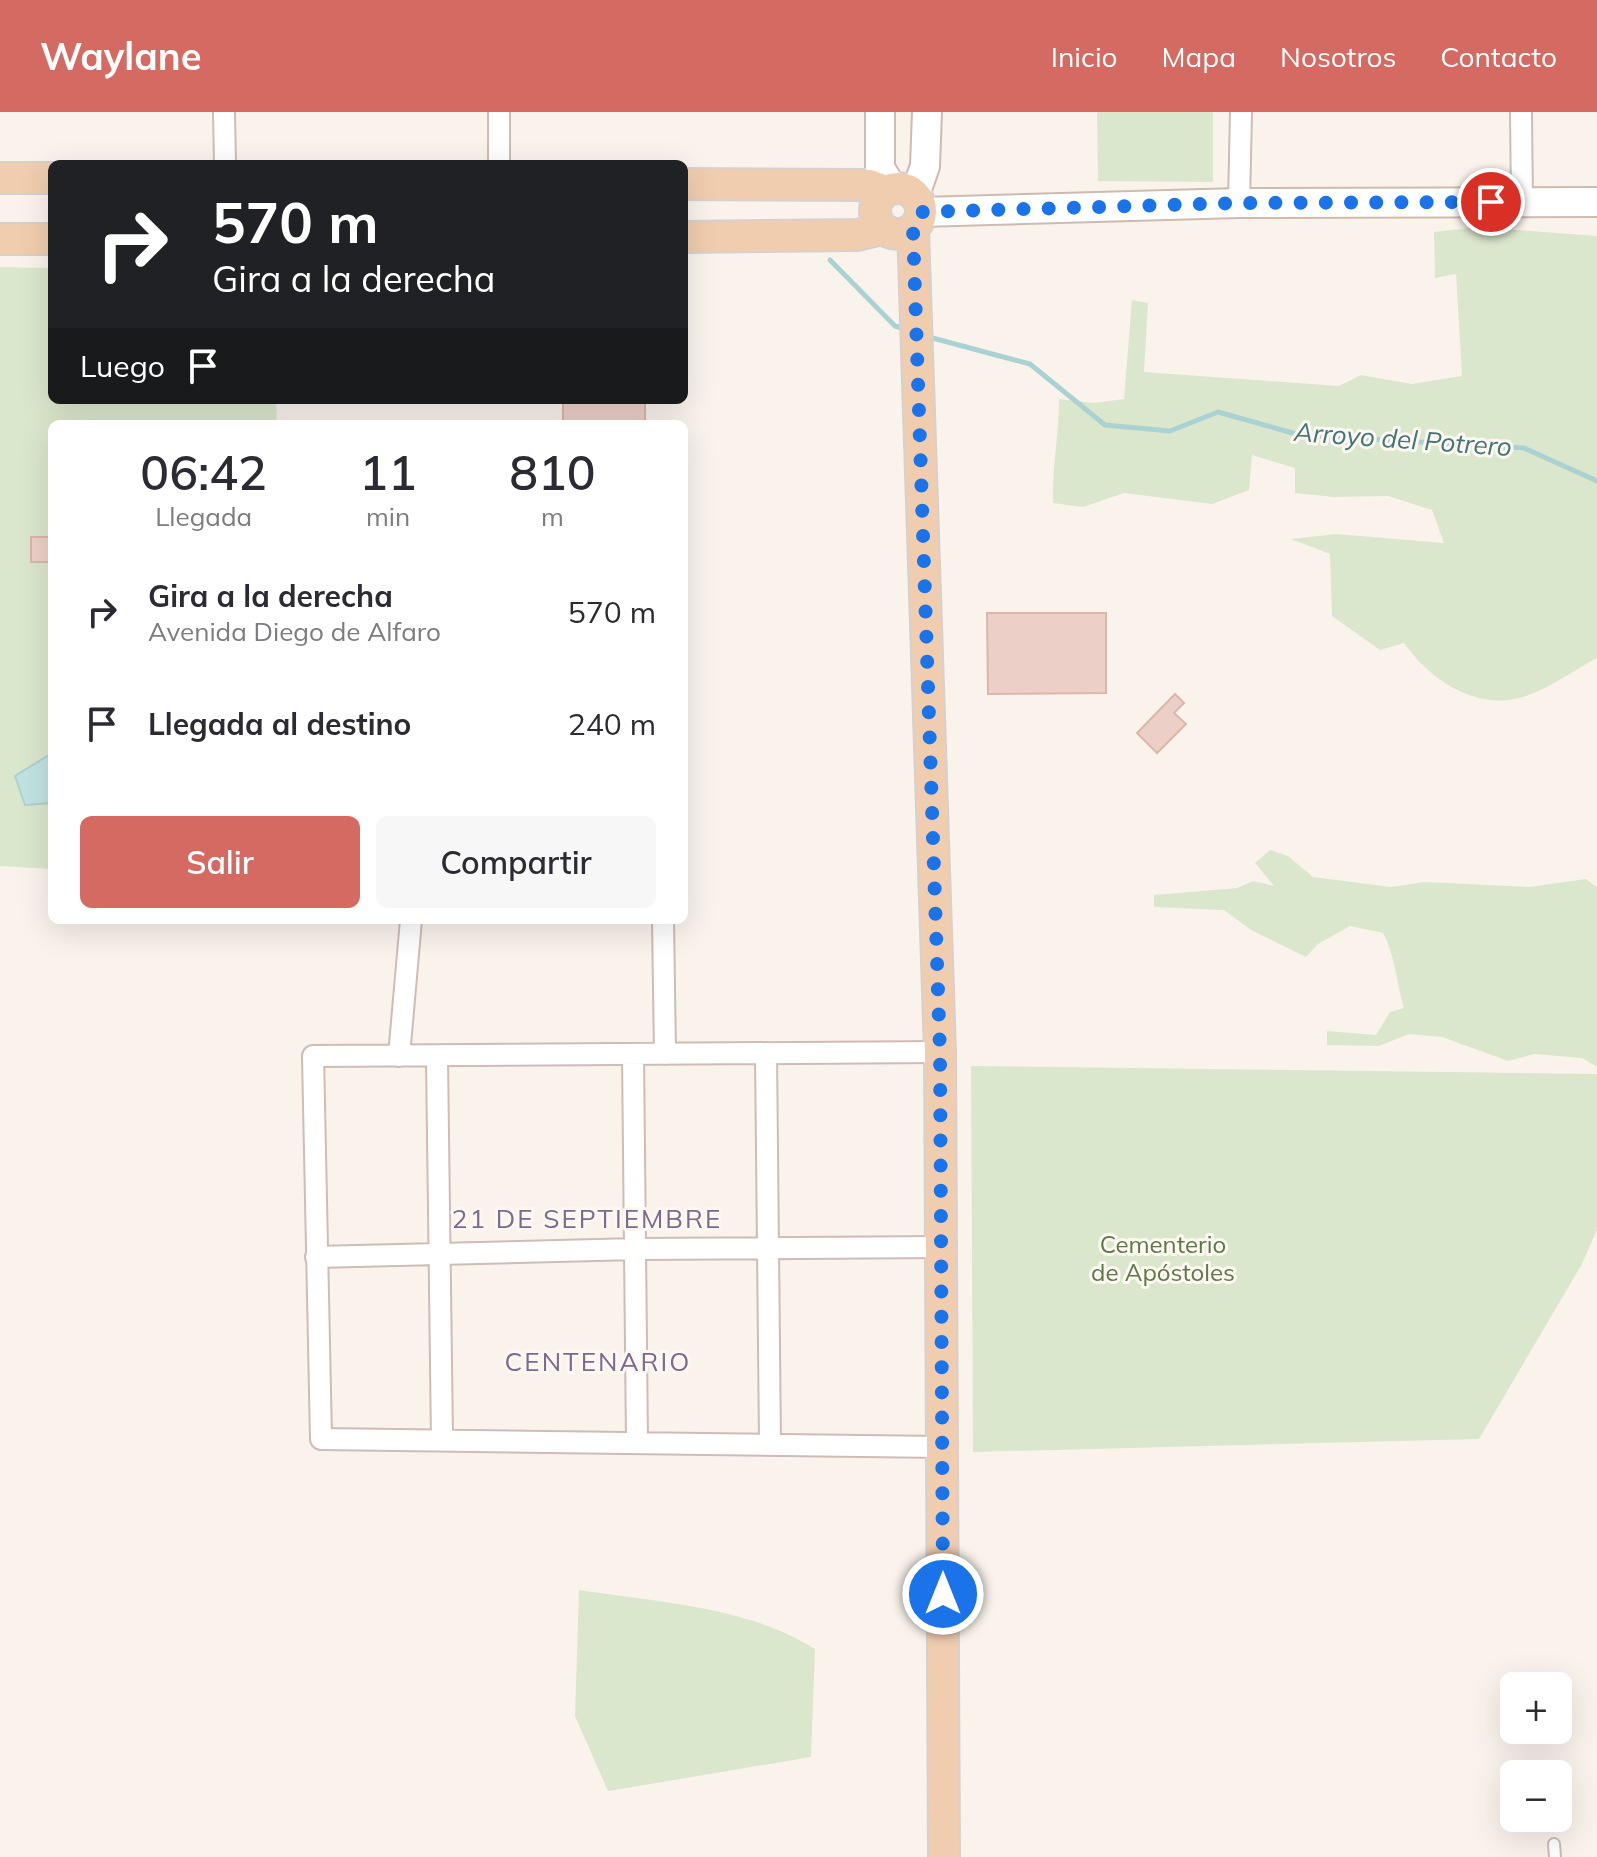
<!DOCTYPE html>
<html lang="es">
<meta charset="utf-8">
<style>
body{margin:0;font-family:Mulish,sans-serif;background:#f7f7f7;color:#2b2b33;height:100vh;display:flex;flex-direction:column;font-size:30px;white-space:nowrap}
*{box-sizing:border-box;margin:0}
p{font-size:26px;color:#7c7c81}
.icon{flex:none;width:44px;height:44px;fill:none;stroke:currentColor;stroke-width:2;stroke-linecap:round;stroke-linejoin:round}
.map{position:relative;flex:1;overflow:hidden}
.panel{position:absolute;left:48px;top:308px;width:640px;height:504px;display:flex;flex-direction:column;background:#fff;border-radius:12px;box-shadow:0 8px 32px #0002}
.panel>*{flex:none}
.banner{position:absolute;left:48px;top:48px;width:640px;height:244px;border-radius:12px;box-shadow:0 8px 32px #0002;background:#202124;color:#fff;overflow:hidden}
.buttons{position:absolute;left:1500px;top:1560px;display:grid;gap:16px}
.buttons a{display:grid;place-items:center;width:72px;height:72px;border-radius:12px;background:#fff;box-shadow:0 8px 32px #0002;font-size:40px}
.pin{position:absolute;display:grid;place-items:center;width:68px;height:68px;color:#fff;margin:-34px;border:4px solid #fff;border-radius:50%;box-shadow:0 2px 8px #0007}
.me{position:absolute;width:88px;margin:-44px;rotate:0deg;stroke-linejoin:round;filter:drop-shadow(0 0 6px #0008)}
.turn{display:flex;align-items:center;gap:28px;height:168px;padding:0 32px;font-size:36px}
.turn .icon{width:104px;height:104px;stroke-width:2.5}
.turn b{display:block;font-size:56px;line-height:68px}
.then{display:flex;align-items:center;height:76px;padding:0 32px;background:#0003;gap:16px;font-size:30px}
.eta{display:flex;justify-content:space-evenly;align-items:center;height:136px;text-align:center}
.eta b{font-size:48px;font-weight:600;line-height:56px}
.action{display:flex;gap:16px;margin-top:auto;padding:16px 32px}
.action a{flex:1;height:92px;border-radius:12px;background:#d46a62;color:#fff;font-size:32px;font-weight:600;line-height:92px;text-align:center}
.action a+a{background:#f7f7f7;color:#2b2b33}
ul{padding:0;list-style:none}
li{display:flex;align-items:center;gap:24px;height:112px;padding:0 32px}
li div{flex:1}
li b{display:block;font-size:30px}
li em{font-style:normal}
header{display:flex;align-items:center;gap:48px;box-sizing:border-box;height:112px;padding:0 40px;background:#d46a62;color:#fff}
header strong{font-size:38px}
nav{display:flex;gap:44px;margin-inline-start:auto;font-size:28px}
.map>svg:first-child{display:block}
.green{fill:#dbe7cc}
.water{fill:#c2e2e2;stroke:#aad2d3;stroke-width:2}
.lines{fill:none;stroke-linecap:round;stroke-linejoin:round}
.stream{stroke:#aad2d3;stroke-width:5}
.building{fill:#ecd0c7;stroke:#ddb5aa;stroke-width:2}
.lane-casing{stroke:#cebcb6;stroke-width:14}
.street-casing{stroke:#cebcb6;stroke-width:24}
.secondary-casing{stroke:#cebab1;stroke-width:32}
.primary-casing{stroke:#d8d0cf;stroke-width:34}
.lane{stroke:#fff;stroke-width:10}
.street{stroke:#fff;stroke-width:20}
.secondary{stroke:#fff;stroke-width:28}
.primary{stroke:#f0cdae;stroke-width:30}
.route{stroke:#1a73e8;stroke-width:14;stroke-dasharray:0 25.2}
.labels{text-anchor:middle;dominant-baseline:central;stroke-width:6;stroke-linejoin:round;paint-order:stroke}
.park-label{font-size:24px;fill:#5e774b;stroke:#fdf7f2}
.water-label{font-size:26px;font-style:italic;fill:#467576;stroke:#fdf7f2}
.neighbourhood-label{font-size:26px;letter-spacing:2px;fill:#7c6a8e;stroke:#fdf7f2}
</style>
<header>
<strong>Waylane</strong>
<nav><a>Inicio</a><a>Mapa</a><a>Nosotros</a><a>Contacto</a></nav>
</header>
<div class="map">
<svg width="1597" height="1745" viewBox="0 0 1597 1745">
<rect width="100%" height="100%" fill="#faf3ec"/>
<path class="green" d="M1097 0H1213V70L1098 69Z
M1478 115 1597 124V546C1574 558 1550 576 1526 584 1478 601 1430 568 1404 531L1380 538 1332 504 1330 442 1291 427 1336 422 1444 431 1432 398 1388 384 1334 385 1295 381V356L1252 343 1249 378 1212 392 1124 381 1083 395 1053 391C1052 356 1059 322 1059 287L1094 291 1124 287 1132 188 1148 191 1144 260 1339 274 1361 263 1412 272 1462 264 1456 162 1435 166 1434 120Z
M0 155 52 156V288H276L277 312H52V757L0 754Z
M1270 738 1288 744 1313 765 1391 775 1424 770 1530 775 1586 767 1597 775V955L1582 946 1534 942 1508 949 1442 925 1409 922 1379 934 1327 933V919L1376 923 1390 900 1404 896C1396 869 1396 847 1383 821L1350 814 1318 832 1306 845 1251 818 1224 798 1154 795V783L1237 776 1253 769 1274 774 1255 751Z
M971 954 1597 962V1118L1582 1152 1479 1327 973 1340Z
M579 1478C657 1490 747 1494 815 1537L811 1645 608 1679 575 1604Z"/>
<path class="water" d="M52 641V691L25 693 15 664Z"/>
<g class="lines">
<path class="stream" d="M830 148 895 214 905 217
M925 224 1030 252 1105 313 1170 319 1218 300 1300 323 1524 336 1597 369"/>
</g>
<path class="building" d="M563 288H645V312H563Z
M31 425H52V450H31Z
M987 501H1106V581L988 582Z
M1175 582 1184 591 1174 601 1186 612 1157 641 1137 621Z"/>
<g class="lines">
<g class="lane-casing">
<path id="lane" d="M1554 1732 1555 1745"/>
</g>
<g class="street-casing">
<path id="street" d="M224 0 225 52
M1521 0 1522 89
M499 52V0
M1239 91 1241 0
M663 808 665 942
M940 940 313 944 321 1327 942 1335
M766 941 770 1332
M633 942 637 1331
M399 944 411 808
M437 946 442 1328
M316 1145 636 1137 941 1135"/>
</g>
<g class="secondary-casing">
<path id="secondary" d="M880 0V56L892 76
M915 83 925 54 927 0
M921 100 1239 91 1597 90"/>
</g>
<g class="primary-casing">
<path id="primary" d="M0 66H52
M684 72 869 73 885 79
M875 99a23 23 0 1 1 46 0a23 23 0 1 1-46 0Z
M913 117 940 940 944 1745
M684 125 857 123 882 117
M0 127H52"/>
</g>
<use href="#lane" class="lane"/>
<use href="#street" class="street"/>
<use href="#secondary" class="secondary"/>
<use href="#primary" class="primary"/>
</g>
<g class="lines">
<path class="route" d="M943 1482 940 940 913 117 921 100 1239 91 1491 90"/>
</g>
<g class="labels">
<g class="park-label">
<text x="1163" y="1132">Cementerio<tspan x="1163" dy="28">de Apóstoles</tspan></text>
</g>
<g class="water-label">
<text transform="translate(1403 327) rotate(4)">Arroyo del Potrero</text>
</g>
<g class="neighbourhood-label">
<text x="587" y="1106">21 DE SEPTIEMBRE</text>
<text x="598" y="1249">CENTENARIO</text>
</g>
</g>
</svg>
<div class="buttons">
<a>+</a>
<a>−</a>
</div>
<div class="pin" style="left:1491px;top:90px;background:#d93025"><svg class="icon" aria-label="arrive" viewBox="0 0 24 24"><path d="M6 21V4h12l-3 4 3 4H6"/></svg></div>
<svg class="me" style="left:943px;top:1482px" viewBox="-20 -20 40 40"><circle r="17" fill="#1a73e8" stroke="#fff" stroke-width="3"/><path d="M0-11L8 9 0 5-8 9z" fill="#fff"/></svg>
<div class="banner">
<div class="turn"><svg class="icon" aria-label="right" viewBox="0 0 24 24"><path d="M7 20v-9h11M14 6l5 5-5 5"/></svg><div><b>570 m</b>Gira a la derecha</div></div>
<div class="then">Luego<svg class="icon" aria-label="arrive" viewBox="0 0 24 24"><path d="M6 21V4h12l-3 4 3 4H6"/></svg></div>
</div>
<section class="panel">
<div class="eta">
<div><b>06:42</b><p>Llegada</p></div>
<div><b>11</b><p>min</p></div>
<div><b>810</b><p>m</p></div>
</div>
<ul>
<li><svg class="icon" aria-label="right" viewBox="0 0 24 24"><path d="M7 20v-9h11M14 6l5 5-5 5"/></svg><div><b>Gira a la derecha</b><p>Avenida Diego de Alfaro</p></div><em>570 m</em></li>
<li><svg class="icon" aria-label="arrive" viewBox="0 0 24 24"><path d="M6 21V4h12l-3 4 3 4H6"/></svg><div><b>Llegada al destino</b></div><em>240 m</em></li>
</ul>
<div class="action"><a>Salir</a><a>Compartir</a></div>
</section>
</div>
